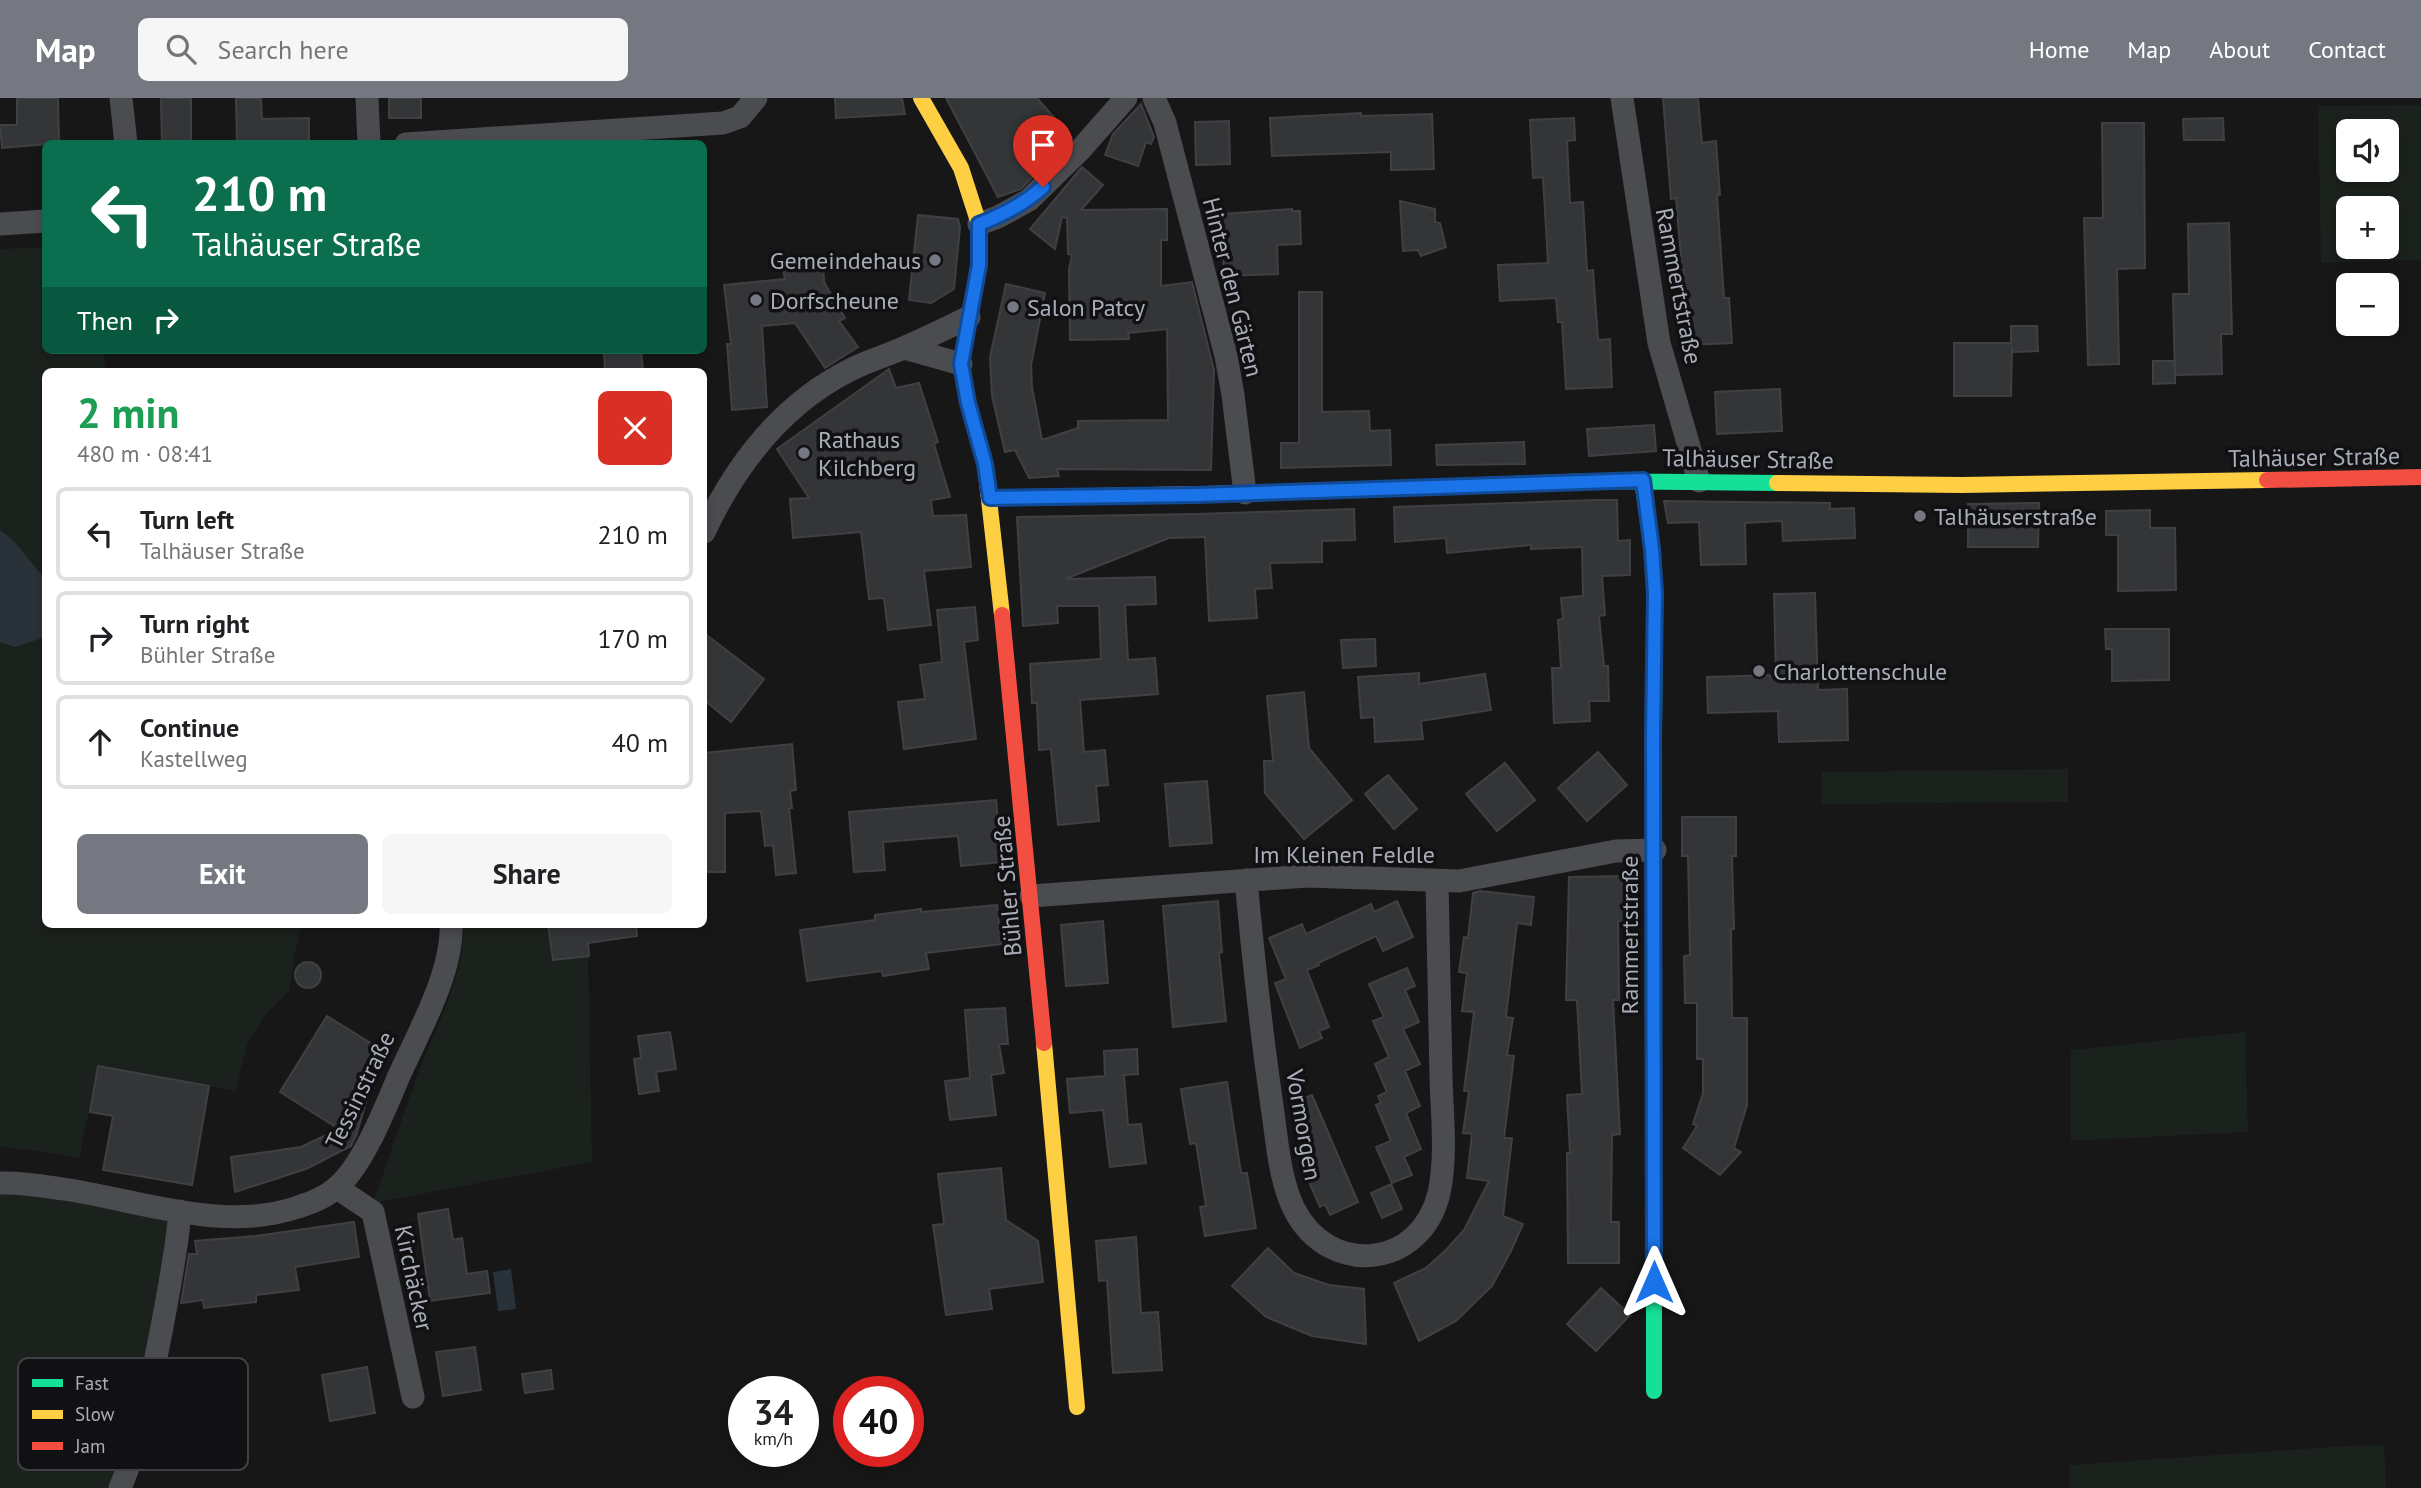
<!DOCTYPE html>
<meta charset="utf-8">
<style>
body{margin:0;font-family:"PT Sans",sans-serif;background:#f6f6f6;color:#202124;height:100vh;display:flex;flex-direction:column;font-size:26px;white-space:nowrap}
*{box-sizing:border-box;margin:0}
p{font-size:23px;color:#757577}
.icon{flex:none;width:38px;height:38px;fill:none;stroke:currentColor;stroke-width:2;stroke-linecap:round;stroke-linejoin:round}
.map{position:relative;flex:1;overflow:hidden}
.sheet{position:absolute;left:42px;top:270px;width:665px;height:560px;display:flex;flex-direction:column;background:#fff;border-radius:10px;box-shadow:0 4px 10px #0003}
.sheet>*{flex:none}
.guide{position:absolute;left:42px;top:42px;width:665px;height:214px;border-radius:10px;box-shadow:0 4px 10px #0003;background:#0b6e4f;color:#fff;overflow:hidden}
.tools{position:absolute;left:2336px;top:21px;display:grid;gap:14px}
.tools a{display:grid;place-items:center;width:63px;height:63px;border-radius:10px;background:#fff;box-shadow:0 4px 10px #0003;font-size:35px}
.speed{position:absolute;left:728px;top:1278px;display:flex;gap:14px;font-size:35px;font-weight:700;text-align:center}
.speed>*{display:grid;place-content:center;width:91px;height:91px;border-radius:50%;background:#fff;box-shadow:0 4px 10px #0003;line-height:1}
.speed small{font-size:18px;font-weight:400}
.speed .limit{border:10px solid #d22;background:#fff;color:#111}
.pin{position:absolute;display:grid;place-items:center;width:60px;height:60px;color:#fff;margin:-72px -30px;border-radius:50% 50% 50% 0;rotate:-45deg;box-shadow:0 0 7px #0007}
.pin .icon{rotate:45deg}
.me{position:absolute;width:77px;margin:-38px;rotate:0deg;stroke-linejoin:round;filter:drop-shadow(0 0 5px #0008)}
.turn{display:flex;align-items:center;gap:24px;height:147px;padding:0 35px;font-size:32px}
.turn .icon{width:91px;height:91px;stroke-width:2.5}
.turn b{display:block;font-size:49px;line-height:60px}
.then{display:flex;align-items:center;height:66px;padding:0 35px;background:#0003;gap:14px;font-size:26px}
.round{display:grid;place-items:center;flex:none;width:74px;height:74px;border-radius:10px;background:#f6f6f6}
.headline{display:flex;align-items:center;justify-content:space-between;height:119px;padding:0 35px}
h1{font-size:42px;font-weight:700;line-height:52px;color:#1e9e55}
.action{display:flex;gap:14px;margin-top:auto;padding:14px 35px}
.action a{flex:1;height:80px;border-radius:10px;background:#757880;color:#fff;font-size:28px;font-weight:700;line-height:80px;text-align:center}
.action a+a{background:#f6f6f6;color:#202124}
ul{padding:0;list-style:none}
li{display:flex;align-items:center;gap:21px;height:94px;margin:0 14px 10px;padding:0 21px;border:4px solid #e0e0e0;border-radius:10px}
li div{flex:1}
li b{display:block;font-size:26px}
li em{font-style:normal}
header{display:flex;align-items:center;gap:42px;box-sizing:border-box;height:98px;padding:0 35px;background:#757880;color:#fff}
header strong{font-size:33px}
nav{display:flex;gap:38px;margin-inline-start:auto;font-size:24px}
.search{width:490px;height:63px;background:#f6f6f6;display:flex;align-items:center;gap:18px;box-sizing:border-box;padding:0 24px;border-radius:10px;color:#757577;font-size:26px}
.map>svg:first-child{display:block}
.green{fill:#1b211c;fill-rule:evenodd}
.water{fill:#2a3239}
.building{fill:#343537;stroke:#3f4043;stroke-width:2}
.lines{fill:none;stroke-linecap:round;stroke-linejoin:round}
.street{stroke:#4b4c50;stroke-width:23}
.fast{stroke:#16e098;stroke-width:16}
.slow{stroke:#ffcf43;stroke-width:16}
.jam{stroke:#f24e42;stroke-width:16}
.route-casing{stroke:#114b97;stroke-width:18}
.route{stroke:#1a73e8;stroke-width:12}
.poi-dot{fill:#757880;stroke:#111113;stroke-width:2.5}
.labels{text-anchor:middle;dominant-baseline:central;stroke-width:7;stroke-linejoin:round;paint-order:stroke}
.poi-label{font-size:24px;fill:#a8adb8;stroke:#111113;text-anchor:start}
.street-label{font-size:24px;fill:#a8adb8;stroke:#111113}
.key{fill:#111113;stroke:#3e4045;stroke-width:2}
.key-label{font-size:19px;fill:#a8adb8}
</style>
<header>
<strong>Map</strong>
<div class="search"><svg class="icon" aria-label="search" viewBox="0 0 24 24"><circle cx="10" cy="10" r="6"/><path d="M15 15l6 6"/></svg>Search here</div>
<nav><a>Home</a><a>Map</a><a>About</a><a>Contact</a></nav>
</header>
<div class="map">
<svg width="2421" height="1390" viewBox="0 0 2421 1390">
<rect width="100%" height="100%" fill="#171717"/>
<path class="green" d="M2421 7V162L2321 165 2318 8ZM2387 33V72H2348V33ZM2387 110V149H2348V110Z
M45 149 46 252H104L105 273H46V826H302L295 854 289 893 263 920 247 947 235 993 98 969 79 1061 47 1054 0 1049V151Z
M2068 671V704L1821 706 1822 674Z
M463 826H599L601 843 588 846 592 1064 373 1105C389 1060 404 1013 421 968 439 921 465 877 463 826Z
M2245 934 2248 1034 2071 1043V952Z
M0 1085 180 1113 120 1390H0Z
M2384 1347 2386 1390H2069L2070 1367 2345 1348Z"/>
<path class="water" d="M0 432 13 442 45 481V539L15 549 0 544Z
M511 1171 516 1211 498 1213 493 1174Z"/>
<path class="building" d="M17 0H58L59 45 2 50 0 27H17Z
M161 0H191V46H162Z
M236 0H261L262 21 309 20V46H237Z
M389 0H421V20H389Z
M835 0H902L905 16 836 20Z
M946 0H1037L1072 40 1068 44 1044 36 1061 51 1021 91 998 99Z
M1663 0H1698L1702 45 1716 43 1720 97H1717L1724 200H1729L1732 245 1688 247 1684 172H1682L1676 100 1671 101Z
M1141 6 1154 39 1151 46 1146 44 1138 68 1105 57 1113 36Z
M1361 15V18L1432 16 1434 71 1391 72V54L1272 58 1270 20Z
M1574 20 1575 42 1567 43 1570 105 1583 104 1587 173 1593 172 1598 242 1610 241 1612 289 1566 291 1562 224H1558L1556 200 1500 203 1498 167 1548 165 1543 79 1533 80 1530 22Z
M2223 20 2224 42H2184L2183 21Z
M1229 23 1230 66 1196 67 1195 24Z
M2102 25H2144L2145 170 2117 171 2119 266 2088 267 2084 120H2103Z
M1082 69 1103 87 1081 112 1167 111V142H1161V188L1192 184 1214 272 1211 372 1057 371 1059 378 1029 380 1015 352 1005 354 992 298 990 259 1006 186 1045 195 1031 267 1032 289 1042 342 1078 330V323L1168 322 1167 231 1128 235 1129 241 1070 242 1069 171 1072 157 1068 156 1067 120 1062 119 1055 151 1030 131Z
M1400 103 1435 111V124L1440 125 1446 149 1421 158 1418 152 1403 153Z
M1292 111V113H1300L1301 146 1277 147 1278 176 1224 178 1222 116Z
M918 117 958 121 960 129 954 191 931 205 909 202Z
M2229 125 2232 236H2221L2222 276 2175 277 2173 196H2189L2188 126Z
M823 164 824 184 845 220 839 223 858 249 825 270 795 225 762 228 767 309 732 312 727 246H731L724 187 785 181 782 167Z
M1299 194H1322V314L1369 313 1370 333 1390 332 1391 367 1281 370V345H1299Z
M2011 228H2037L2038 253 2012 254V249L2011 298H1954V245H2011Z
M641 252 643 273H605L604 255Z
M2153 263H2175V285L2153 286Z
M889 271 896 290 919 285 938 344 934 346 950 399 931 402 933 418 966 417 971 469 924 473 931 527 888 532 884 500 869 501 861 434 793 440 790 401 809 400 777 351Z
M1780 291 1782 333 1717 336 1715 294Z
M1654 327 1656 353 1589 358 1587 331Z
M1524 344 1525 366 1437 367 1436 347Z
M1595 402H1617L1618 443 1630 442V477L1602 478 1605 517 1599 518 1604 568H1608L1609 603H1589L1590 623 1554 625 1552 570H1561L1558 522 1563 521 1561 500 1583 498 1582 449 1531 451V447L1447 455 1446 440 1395 444 1394 409Z
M1664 403 1830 405V411L1854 410 1855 440 1783 443 1782 423 1745 425 1746 466 1701 467 1699 424 1668 425Z
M2039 405 2038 449H1968V406Z
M1354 411 1355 442 1322 443V464L1270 465 1272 490 1255 491 1257 520 1209 523 1205 439 1169 440 1065 481 1155 479 1156 506 1125 507 1128 562 1155 560 1158 596 1080 602 1084 654 1105 652 1108 687 1096 688 1099 723 1058 727 1051 651 1039 652 1037 605H1032L1030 566 1101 561 1099 508H1057L1058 525 1023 528 1017 419 1196 416Z
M2150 412V430H2175L2176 492 2118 493V437H2106V413Z
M1815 495 1818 592 1847 591 1848 642 1779 644 1778 613 1708 615 1707 579 1776 577 1774 496Z
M975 509 978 542 964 544 976 641 904 651 898 604 925 601 920 567 942 564 937 512Z
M2105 531H2169V582L2112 583V551H2106Z
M704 535 764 581 731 624 704 602Z
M1375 541 1376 568 1343 570 1341 542Z
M1419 575V586L1485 576 1491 612 1421 623 1423 641 1375 644 1374 619 1361 620 1358 579Z
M1304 594 1309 650 1352 702 1304 741 1265 695 1264 663H1273L1267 598Z
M792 646 796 692 790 693 792 710H789L796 775 776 777 773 747 765 748 761 713 725 715V774H704V655Z
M1598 654 1627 687 1587 723 1558 690Z
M1505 665 1535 702 1497 733 1466 696Z
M1388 677 1417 711 1394 731 1365 696Z
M1207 683 1212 745 1170 748 1165 686Z
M996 702 1002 764 961 768 958 738 883 744 885 772 854 774 849 714Z
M1682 719H1736V758H1732L1734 831H1731L1732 920H1747V1007L1734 1050 1741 1054 1720 1077 1683 1050 1697 1028 1693 1026 1703 995V961H1697V905H1685L1684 858 1690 857 1688 758H1682Z
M1627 778V823H1618L1619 902H1613L1620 1036 1612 1037 1611 1124H1619V1165H1568L1567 1055H1570L1567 997 1582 996 1577 902H1566L1569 779Z
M1480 793 1534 799 1531 827 1517 825 1506 919 1513 920 1507 957 1514 958 1504 1040H1512L1503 1118 1523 1126 1511 1153 1492 1188 1456 1223 1419 1243 1394 1185 1426 1170 1446 1152 1464 1132 1489 1083 1467 1080 1472 1036 1463 1035 1469 993H1464L1474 914 1462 913 1467 875 1459 874 1464 839 1468 840 1473 795Z
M1218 803 1222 854 1219 855 1226 923 1173 929 1163 808Z
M1397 803 1413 839 1383 853 1376 838 1318 865 1319 867 1307 872 1329 929 1319 933 1322 940 1300 950 1275 885 1286 881 1269 840 1302 826 1306 836 1371 806 1374 814Z
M997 807 1001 846 926 855 929 871 883 878 882 873 807 883 800 832 875 822V817L921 811V814Z
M1103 823 1108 885 1066 888 1061 827Z
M548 826H636L637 838 588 845 589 858 553 862Z
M295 877a13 13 0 1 1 26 0a13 13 0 1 1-26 0Z
M1407 870 1415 888 1405 892 1419 924 1403 931 1420 966 1405 973 1420 1008 1406 1015 1421 1051 1404 1059 1412 1077 1392 1085 1376 1049 1391 1043 1376 1007 1381 1005 1378 998 1387 994 1375 966 1389 959 1373 923 1384 919 1369 886Z
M1005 910 1008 946H999L1004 975 991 977 996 1017 950 1022 945 983 970 980 965 912Z
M327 918 382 952 361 986 367 1001 356 1038 351 1048 306 1071 235 1094 231 1059 301 1049 339 1031 280 994Z
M670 934 676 971 656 974 659 993 639 996 634 961 641 960 638 938Z
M1137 951 1138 976 1124 977 1128 1027 1141 1026 1146 1065 1110 1069 1103 1012 1070 1015 1067 981 1105 978 1104 953Z
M98 968 209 988 192 1087 103 1072 113 1018 90 1014Z
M1227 984 1241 1075H1247L1256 1130 1205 1138 1200 1109 1206 1108 1196 1045 1190 1046 1181 991Z
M1312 997 1358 1104 1330 1117 1325 1106 1320 1109 1309 1084 1316 1081 1300 1045 1309 1041 1293 1005Z
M1001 1070 1006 1122 1038 1143 1043 1184 989 1191 992 1211 946 1217 933 1127 944 1126 938 1076Z
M1391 1086 1402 1111 1382 1120 1371 1095Z
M448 1111 453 1142 462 1140 467 1176 487 1173 490 1195 430 1203 418 1116Z
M354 1124 359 1159 295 1169 299 1192 256 1197V1204L204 1210 203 1202 181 1205 189 1156H197L195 1143 256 1138Z
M1136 1139 1141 1215 1158 1214 1162 1272 1113 1275 1107 1182 1099 1183 1096 1143Z
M1268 1150 1294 1175 1329 1187 1364 1191 1366 1246 1312 1238 1266 1219 1232 1188Z
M1601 1190 1630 1217 1596 1253 1567 1226Z
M475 1249 481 1292 443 1298 436 1254Z
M367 1269 375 1315 330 1323 322 1277Z
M551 1272 553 1291 525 1295 522 1276Z"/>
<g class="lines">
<path class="street" d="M121 0 126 46
M367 0 369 46
M1154 0 1165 25 1226 258 1233 297 1245 395
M1622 0 1659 245 1699 383
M406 46 723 25 740 19 756 0
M0 126 46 123
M979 126 998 119 1029 102 1081 51 1126 0
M904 250 961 266
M704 434C736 366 783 305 852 271 868 263 885 258 901 251 924 241 947 230 969 219
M1246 782C1253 857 1261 932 1272 1008 1277 1041 1279 1080 1294 1111 1329 1180 1421 1171 1439 1095 1447 1058 1442 1017 1441 979 1440 914 1438 849 1437 784
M1031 798 1307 778 1459 783 1616 753 1655 752
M0 1085C21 1084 43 1088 63 1091 139 1102 223 1135 298 1109 311 1105 326 1099 336 1090 362 1069 385 1011 398 980 418 935 453 875 451 826
M337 1090 373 1114 413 1299
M120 1390C142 1339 151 1284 162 1229 169 1191 177 1152 180 1113"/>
<path class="fast" d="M1642 382 1652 451 1655 495 1653 768
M1259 395 1595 383 1777 385
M1654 1089V1293"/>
<path class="slow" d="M921 0 961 70 979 126 980 164 961 266 968 305 985 366 1002 517
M1777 385 1962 387 2267 382
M990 400 1259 395
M1653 768 1654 1089
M1044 945 1077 1309"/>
<path class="jam" d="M2267 382 2421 379
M1002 517 1044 945"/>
</g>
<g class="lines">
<g class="route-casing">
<path id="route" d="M1043 89C1024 106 1003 117 979 126V167L961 266 968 305 985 366 990 400 1196 397 1643 382 1652 451 1655 495 1653 636 1654 1184"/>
</g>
<use href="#route" class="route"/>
</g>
<g class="poi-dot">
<circle cx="935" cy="162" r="7"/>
<circle cx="756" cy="202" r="7"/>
<circle cx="1013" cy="209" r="7"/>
<circle cx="804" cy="355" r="7"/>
<circle cx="1920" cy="418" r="7"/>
<circle cx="1759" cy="573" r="7"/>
</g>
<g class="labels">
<g class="poi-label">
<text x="921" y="162" text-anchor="end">Gemeindehaus</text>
<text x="770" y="202">Dorfscheune</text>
<text x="1027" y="209">Salon Patcy</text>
<text x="818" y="341">Rathaus<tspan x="818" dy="28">Kilchberg</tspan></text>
<text x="1934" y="418">Talhäuserstraße</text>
<text x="1773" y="573">Charlottenschule</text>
</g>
<g class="street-label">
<text transform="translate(1679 188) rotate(79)">Rammertstraße</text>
<text transform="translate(1233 189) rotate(76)">Hinter den Gärten</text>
<text transform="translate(2314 359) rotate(-1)">Talhäuser Straße</text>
<text transform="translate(1748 361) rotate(1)">Talhäuser Straße</text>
<text x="1344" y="756">Im Kleinen Feldle</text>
<text transform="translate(1007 788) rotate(-95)">Bühler Straße</text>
<text transform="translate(1629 837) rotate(-90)">Rammertstraße</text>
<text transform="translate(360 992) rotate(-64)">Tessinstraße</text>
<text transform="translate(1304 1027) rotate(80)">Vormorgen</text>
<text transform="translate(414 1180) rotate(78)">Kirchäcker</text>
</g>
</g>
<rect x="18" y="1260" width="230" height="112" rx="10" class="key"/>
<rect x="32" y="1281" width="31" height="8" fill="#16e098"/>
<rect x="32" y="1312" width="31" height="9" fill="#ffcf43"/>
<rect x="32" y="1344" width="31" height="8" fill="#f24e42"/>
<g class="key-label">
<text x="75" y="1292">Fast</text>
<text x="75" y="1323">Slow</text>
<text x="75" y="1355">Jam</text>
</g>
</svg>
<div class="tools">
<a><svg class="icon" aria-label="sound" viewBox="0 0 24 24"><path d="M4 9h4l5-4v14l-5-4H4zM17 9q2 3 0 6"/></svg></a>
<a>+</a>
<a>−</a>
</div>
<div class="speed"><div>34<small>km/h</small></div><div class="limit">40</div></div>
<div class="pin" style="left:1043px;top:89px;background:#d93025"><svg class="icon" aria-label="arrive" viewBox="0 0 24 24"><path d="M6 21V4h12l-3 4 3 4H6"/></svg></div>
<svg class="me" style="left:1654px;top:1184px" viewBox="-20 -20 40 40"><path d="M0-17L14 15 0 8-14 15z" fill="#1a73e8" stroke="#fff" stroke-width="4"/></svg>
<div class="guide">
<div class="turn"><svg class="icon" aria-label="left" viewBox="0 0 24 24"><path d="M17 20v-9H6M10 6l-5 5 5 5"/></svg><div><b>210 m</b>Talhäuser Straße</div></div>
<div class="then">Then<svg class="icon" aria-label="right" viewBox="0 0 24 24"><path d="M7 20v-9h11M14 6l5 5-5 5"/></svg></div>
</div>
<section class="sheet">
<div class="headline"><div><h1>2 min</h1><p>480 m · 08:41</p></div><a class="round" style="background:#d93025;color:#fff"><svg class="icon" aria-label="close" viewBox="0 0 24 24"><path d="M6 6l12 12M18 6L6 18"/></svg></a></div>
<ul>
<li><svg class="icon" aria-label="left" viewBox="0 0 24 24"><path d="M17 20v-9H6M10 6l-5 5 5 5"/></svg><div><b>Turn left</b><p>Talhäuser Straße</p></div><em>210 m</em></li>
<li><svg class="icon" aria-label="right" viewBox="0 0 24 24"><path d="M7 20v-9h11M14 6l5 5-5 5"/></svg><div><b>Turn right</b><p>Bühler Straße</p></div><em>170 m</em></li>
<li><svg class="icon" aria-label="ahead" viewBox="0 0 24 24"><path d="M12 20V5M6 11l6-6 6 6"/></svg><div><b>Continue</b><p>Kastellweg</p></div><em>40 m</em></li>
</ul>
<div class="action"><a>Exit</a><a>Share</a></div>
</section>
</div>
